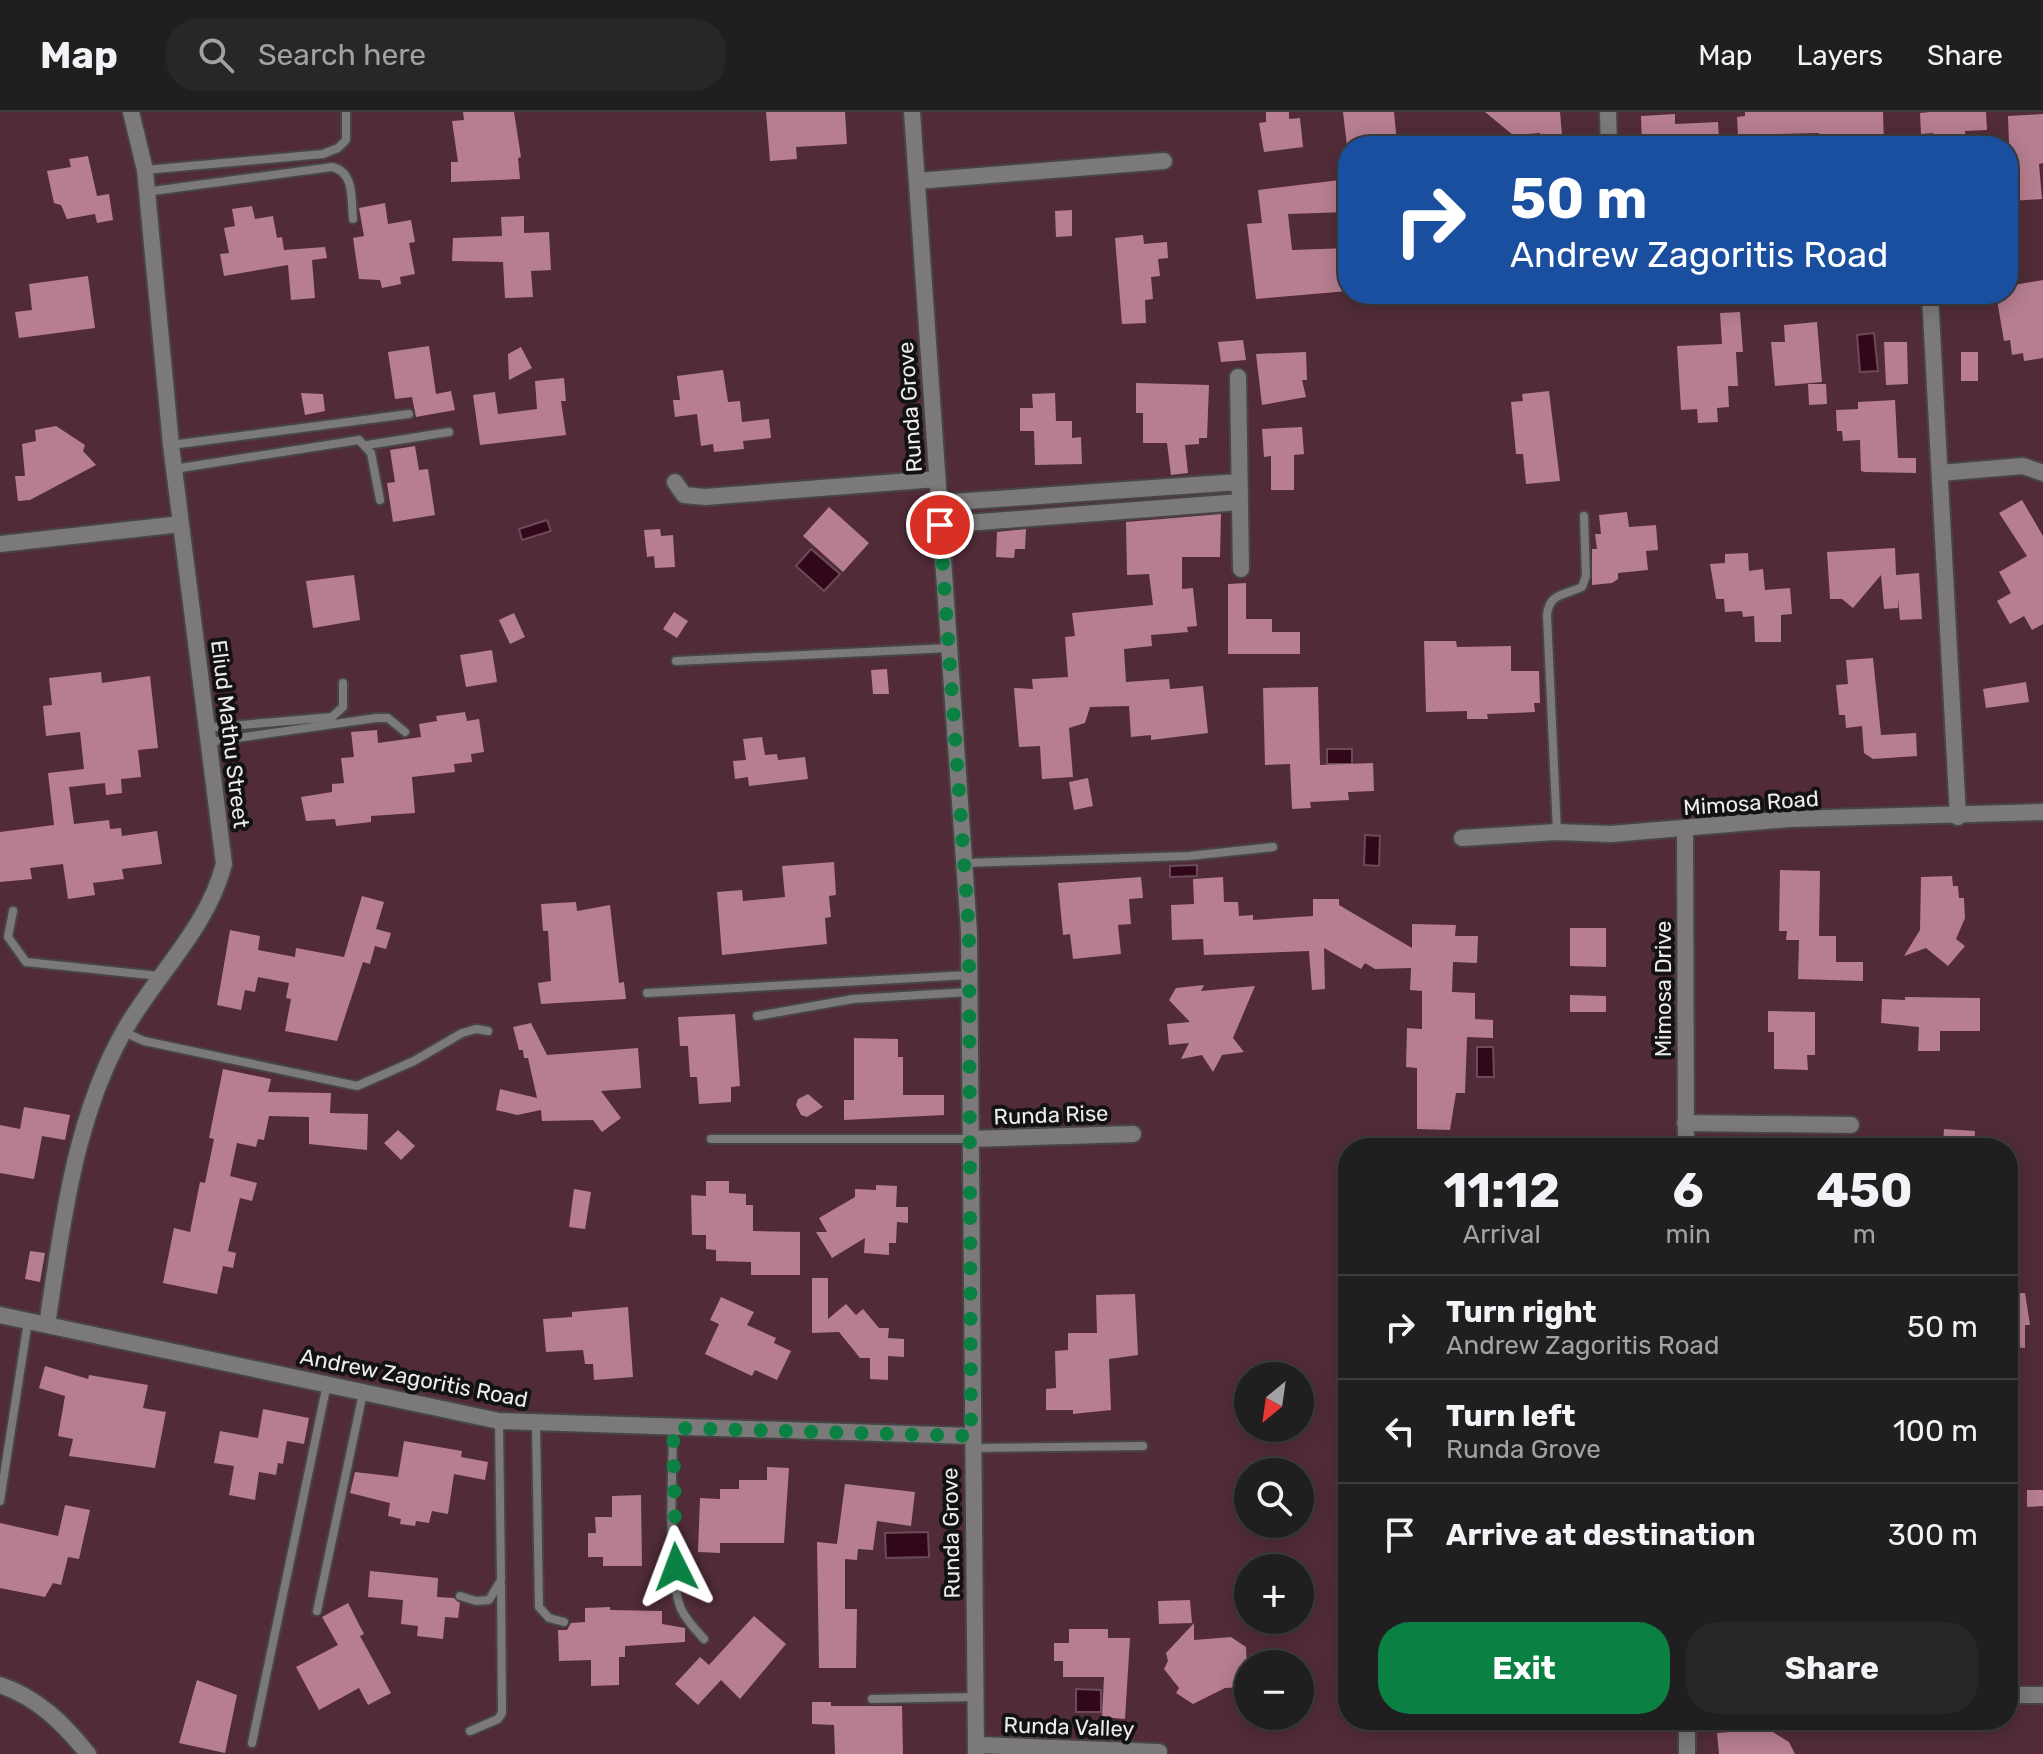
<!DOCTYPE html>
<meta charset="utf-8">
<style>
body{margin:0;font-family:Rubik,sans-serif;background:#282728;color:#f1f3f6;height:100vh;display:flex;flex-direction:column;font-size:30px;white-space:nowrap}
*{box-sizing:border-box;margin:0}
p{font-size:26px;color:#a2a2a4}
.icon{flex:none;width:44px;height:44px;fill:none;stroke:currentColor;stroke-width:2;stroke-linecap:round;stroke-linejoin:round}
.map{position:relative;flex:1;overflow:hidden}
.details{position:absolute;left:1338px;top:1026px;width:680px;height:592px;display:flex;flex-direction:column;background:#201f1f;border-radius:32px;box-shadow:0 4px 20px #0003,0 0 0 2px #3d3d3d}
.details>*{flex:none}
.top-card{position:absolute;left:1338px;top:24px;width:680px;height:168px;border-radius:32px;box-shadow:0 4px 20px #0003,0 0 0 2px #3d3d3d;background:#1a4fa0;color:#fff;overflow:hidden}
.needle{width:52px;rotate:209deg}
.fabs{position:absolute;left:1234px;top:1250px;display:grid;gap:16px}
.fabs a{display:grid;place-items:center;width:80px;height:80px;border-radius:50%;background:#201f1f;box-shadow:0 4px 20px #0003,0 0 0 2px #3d3d3d;font-size:40px}
.pin{position:absolute;display:grid;place-items:center;width:68px;height:68px;color:#fff;margin:-34px;border:4px solid #fff;border-radius:50%;box-shadow:0 2px 8px #0007}
.me{position:absolute;width:88px;margin:-44px;rotate:357deg;stroke-linejoin:round;filter:drop-shadow(0 0 6px #0008)}
.turn{display:flex;align-items:center;gap:28px;height:168px;padding:0 40px;font-size:36px}
.turn .icon{width:104px;height:104px;stroke-width:2.5}
.turn b{display:block;font-size:56px;line-height:68px}
.eta{display:flex;justify-content:space-evenly;align-items:center;height:136px;text-align:center}
.eta b{font-size:48px;font-weight:700;line-height:56px}
.action{display:flex;gap:16px;margin-top:auto;padding:16px 40px}
.action a{flex:1;height:92px;border-radius:32px;background:#0b8043;color:#fff;font-size:32px;font-weight:700;line-height:92px;text-align:center}
.action a+a{background:#282728;color:#f1f3f6}
ul{padding:0;list-style:none}
li{display:flex;align-items:center;gap:24px;height:104px;padding:0 40px;border-top:2px solid #3d3d3d}
li div{flex:1}
li b{display:block;font-size:30px}
li em{font-style:normal}
header{display:flex;align-items:center;gap:48px;box-sizing:border-box;height:112px;padding:0 40px;background:#201f1f;border-bottom:2px solid #3d3d3d}
header strong{font-size:38px}
nav{display:flex;gap:44px;margin-inline-start:auto;font-size:28px}
.search{width:560px;height:72px;background:#282728;display:flex;align-items:center;gap:20px;box-sizing:border-box;padding:0 28px;border-radius:32px;color:#a2a2a4;font-size:30px}
.map>svg:first-child{display:block}
.green{fill:#512c38;fill-rule:evenodd}
.water{fill:#33071a;stroke:#6b4b59;stroke-width:2}
.building{fill:#b67e90}
.lines{fill:none;stroke-linecap:round;stroke-linejoin:round}
.service-casing{stroke:#484546;stroke-width:12}
.minor-casing{stroke:#484546;stroke-width:20}
.service{stroke:#7c797a;stroke-width:8}
.minor{stroke:#7c797a;stroke-width:16}
.route{stroke:#0b8043;stroke-width:14;stroke-dasharray:0 25.2}
.labels{text-anchor:middle;dominant-baseline:central;stroke-width:8;stroke-linejoin:round;paint-order:stroke}
.street-label{font-size:22px;fill:#edebec;stroke:#131212}
</style>
<header>
<strong>Map</strong>
<div class="search"><svg class="icon" aria-label="search" viewBox="0 0 24 24"><circle cx="10" cy="10" r="6"/><path d="M15 15l6 6"/></svg>Search here</div>
<nav><a>Map</a><a>Layers</a><a>Share</a></nav>
</header>
<div class="map">
<svg width="2043" height="1642" viewBox="0 0 2043 1642">
<rect width="100%" height="100%" fill="#2b2929"/>
<path class="green" d="M0 0H2043V1642H0ZM1348 34H2008V182H1348ZM1348 1036H2008V1608H1348ZM1248 1264H1300V1316H1248ZM1248 1360H1300V1412H1248ZM1248 1456H1300V1508H1248ZM1248 1552H1300V1604H1248Z"/>
<path class="water" d="M1874 221 1878 259 1860 260 1857 223Z
M547 408 551 419 522 428 519 417Z
M811 437 840 462 824 479 796 454Z
M1327 637H1352V652H1327Z
M1365 723 1380 724 1379 754 1364 753Z
M1197 753V764L1170 765V754Z
M1477 935H1493L1494 965H1477Z
M928 1420 929 1445 886 1446 885 1421Z
M1076 1577 1101 1578V1600H1076Z"/>
<path class="building" d="M463 0H514L521 45 518 46 520 67 451 70V50H458L452 9 464 8Z
M766 0H845L847 32 796 35 797 47 770 49Z
M1266 0H1289V7L1300 6 1303 35 1264 40 1259 11 1266 10Z
M1343 0H1394L1397 31 1347 34Z
M1485 0H1560L1563 34H1541L1540 21 1513 23Z
M1745 0H1883L1884 34H1819V21L1738 23 1737 5 1745 4Z
M1930 0H1986L1987 18 1965 19 1966 31 1933 33V21L1921 22 1920 1Z
M1675 2V12L1718 10 1719 26 1706 27V34H1642L1641 4Z
M2043 2V51L2039 52 2042 87 2011 89 2008 4Z
M88 44 97 84 109 82 113 108 97 111 95 102 67 107 61 93 54 91 47 59 71 55 69 47Z
M1348 67V100L1288 102 1292 138 1348 136V179L1256 187 1247 112 1262 111 1258 78Z
M385 91 388 112 411 108 415 130 409 131 415 162 400 165 401 172 382 176 380 168 359 167 353 126 364 124 359 96Z
M252 94 255 107 273 104 277 126 282 125 284 138 325 135 327 146 312 148 315 186 291 188 288 153 224 164 220 142 229 141 224 116 235 114 232 97Z
M1072 98V124L1056 125 1055 99Z
M524 104V121L549 120 551 158 531 159 533 185 505 186 503 150 452 149 453 126 502 124 501 105Z
M1143 123 1144 132 1167 130 1168 146 1158 147 1160 164 1151 165 1153 187 1145 188 1146 211 1122 212 1115 126Z
M88 164 95 216 19 226 15 200 32 198 29 172Z
M2043 168V246L2024 249 2023 241 2012 243 2010 228 2004 229 1996 182H2008V174Z
M1740 200 1743 240H1736L1738 274H1728L1729 295 1717 296 1718 310 1698 311 1697 297 1681 298 1677 234 1722 232 1720 201Z
M1817 210 1822 270 1775 274 1771 230H1785L1784 213Z
M1243 228 1246 248 1221 250 1218 230Z
M1884 230H1907L1908 272 1886 273Z
M429 234 436 282 451 279 455 298 416 305 412 285 395 287 388 240Z
M521 235 532 256 509 268 508 242Z
M1306 240 1307 268H1302L1306 285 1262 293 1256 242Z
M1961 240H1978V269H1961Z
M723 258 728 290 740 289 742 310 769 307 771 326 743 329 744 337 714 340 713 332 701 334 697 302 675 305 673 288H680L677 264Z
M564 266 566 289H561L566 323 480 333 473 283 495 280 498 302 537 297 535 269Z
M1136 271 1209 273 1207 326H1199V332L1185 333 1188 361 1171 363 1167 331H1143V301H1136Z
M1808 272H1826L1827 292 1809 293Z
M1549 279 1560 369 1526 372 1523 342H1516L1511 290 1523 289 1522 282Z
M301 281 323 282 325 299 305 303Z
M1055 281 1056 309H1072V326L1081 325 1082 352 1035 353 1034 319H1020V296H1033L1032 282Z
M1895 288 1898 346H1916V361L1865 360 1861 359 1860 328 1843 329 1842 319H1837L1836 298 1858 297V290Z
M56 314 85 333 83 339 96 353 30 388 18 389 15 364H25L22 332 36 329 35 318Z
M1302 315 1304 342 1294 343V378H1271V344L1264 345 1262 317Z
M415 334 419 358 428 357 435 403 393 410 387 371 395 370 390 338Z
M2022 388 2043 424V512L2032 518 2024 504 2010 512 1997 489 2011 481 1999 460 2027 444 1999 401Z
M829 395 869 431 843 460 803 424Z
M1627 400 1629 415 1656 413 1658 438 1646 439 1648 458 1618 461V467L1612 471 1592 473V437H1597L1595 422H1601L1599 403Z
M1221 402 1220 445H1182V477L1193 476 1197 514 1187 515 1188 520 1151 523 1152 534 1124 537 1126 570 1169 567 1170 577 1203 574 1208 621 1151 628V623L1131 625 1129 594 1090 595 1085 611 1069 616 1073 665 1042 667 1040 634 1019 635 1014 576 1033 577 1032 567 1068 565 1065 525 1075 524 1072 501 1153 493 1149 462 1127 463 1126 410Z
M660 417 661 424 673 423 675 455 655 456 654 444 647 445 644 418Z
M1026 417 1025 437H1015L1014 446 996 445 997 420Z
M1895 436 1896 463 1919 461 1922 507 1900 508 1898 486V496L1884 497 1881 463 1853 496 1842 487H1830L1827 440Z
M1748 441 1749 459 1763 457 1765 478 1790 476 1792 502 1781 503V530H1755L1754 504 1743 505 1742 499 1725 500 1724 487H1716L1710 452 1725 451V442Z
M354 463 360 508 313 516 306 469Z
M1246 471V507H1272V520H1300V542H1228V472Z
M674 500 688 509 677 526 663 517Z
M514 501 525 525 510 532 499 508Z
M1424 529H1456L1457 535 1511 534V559H1539L1540 591H1534L1535 600 1487 602 1488 607H1467V599L1426 600Z
M492 538 497 570 466 575 460 543Z
M1873 546 1881 623 1916 621 1917 644 1873 647 1864 641 1862 614 1846 616 1845 603H1839L1836 573 1848 572 1846 548Z
M887 557 889 582H873L871 558Z
M101 560 102 571 150 564 158 636 138 638 141 665 121 667 122 681 106 683 105 671 69 675 74 712 109 708 110 717 121 716 122 724 157 719 162 752 122 757 124 767 93 771 95 783 68 787 63 752 30 756 32 767 0 770V720L54 713 48 661 84 657 80 620 46 624 43 594 52 593 49 566Z
M2026 570 2029 590 1986 596 1983 577Z
M1318 575 1320 653 1373 651 1374 679 1348 680 1349 688 1310 690 1311 696 1292 697 1290 652 1265 653 1263 576Z
M465 600 467 609 479 607 484 640 471 642 472 650 454 652 455 660 412 665 415 701 371 704V710L336 714 335 707 306 709 301 685 332 680V672L344 671 341 646 354 645 351 620 377 618 378 631 421 625 419 612 437 609 436 604Z
M762 625 765 643 777 642 778 648 805 645 808 667 749 674 748 665 735 667 733 649 746 648 743 627Z
M1088 666 1093 694 1074 698 1069 670Z
M834 750 836 783 829 784 831 805 825 806 827 832 722 843 717 780 742 778 743 789 785 785 782 754Z
M1780 758 1820 759 1819 824H1836V850H1863V869L1798 867 1799 828H1786L1787 819H1779Z
M1952 764 1953 774H1958L1959 786H1964L1965 806 1956 827 1965 834 1948 854 1926 836 1904 844 1920 818 1921 765Z
M1141 765 1143 786 1129 787 1131 812 1118 813 1121 842 1073 847 1070 822 1063 823 1058 771Z
M1223 765 1224 790H1238L1239 804 1253 803V808L1313 804V787H1339V793L1412 836V812L1456 813 1455 824H1478L1477 851 1453 850 1452 880 1475 881V907L1493 908V926L1467 925 1465 981H1456L1450 1018 1417 1017V956L1406 955 1407 916 1422 917V879L1410 878 1411 856 1375 857 1365 851 1361 857 1324 836 1325 877 1312 878 1309 839 1204 843 1203 827 1172 828 1171 793 1194 792 1193 767Z
M362 784 384 790 376 817 391 821 386 837 375 834 370 852 363 850 337 929 285 919 291 887 286 886 289 871 258 865 255 880 245 878 241 898 217 893 230 818 260 824 258 838 295 845 296 836 344 845Z
M576 790 577 799 610 793 619 871 624 870 626 887 541 892 538 871 551 869 548 819H543L541 792Z
M1570 816H1606V855L1570 854Z
M1204 873 1201 879 1255 874 1233 926 1244 940 1222 943 1213 960 1202 943 1181 947 1189 931 1169 933 1167 912 1190 910 1169 888 1176 876Z
M1570 883 1606 884V900H1570Z
M1905 885 1980 886V919H1940V939H1918L1919 915 1881 911 1882 887 1905 888Z
M1768 899 1815 900V943H1807L1808 958 1774 957V920H1768Z
M735 902 740 974 731 975V990L699 992 697 965H690L688 934H680L678 905Z
M531 911 547 943 638 936 641 976 601 979 621 1006 602 1020 593 1008 542 1009 541 998 517 1003 496 998 500 977 537 986 528 946H524L523 938H519L513 915Z
M854 926 898 927V945H903V983H944V1003L844 1008V988H854Z
M223 957 271 967 268 980 331 981 330 1001 368 1002 367 1038 309 1032V1005L269 1004 264 1028 258 1027 256 1035 237 1031 230 1064 257 1071 252 1089 240 1086 228 1139 236 1141 233 1156 223 1154 217 1182 163 1171 174 1116 190 1120 200 1070 205 1071 214 1027 209 1026Z
M808 982 823 995 807 1005 801 1003 796 993 798 987Z
M24 995 70 1003 65 1028 42 1024 34 1067 0 1061V1013L20 1017Z
M1944 1017 1975 1019 1974 1036H1943Z
M398 1018 415 1034 401 1048 384 1031Z
M706 1069H729V1081L746 1082V1093H753V1119L800 1120V1163H751V1150L716 1149V1138L706 1137V1123H692L691 1083 706 1084Z
M876 1073 897 1074 896 1095H908V1111L897 1110 896 1131H889V1143L864 1141 865 1126 832 1146 816 1120H827L819 1106 855 1085V1077L876 1078Z
M574 1077 591 1080 585 1117 569 1115Z
M30 1139 45 1141 40 1170 25 1167Z
M812 1166H828V1207L846 1192 856 1203 863 1197 879 1216H889L888 1226 904 1227V1245L888 1244V1268L870 1267V1246H860L839 1220 812 1221Z
M2008 1181H2025L2030 1213H2025V1236L2008 1235Z
M1135 1182 1138 1243 1109 1247 1111 1298 1073 1302V1298H1046V1277L1056 1276 1055 1239 1068 1238V1221H1097L1096 1183Z
M721 1185 754 1200 747 1213 776 1226 774 1231 791 1239 777 1268 755 1258 752 1264 705 1242 719 1212 710 1208Z
M628 1195 633 1265 594 1268 593 1252H585L583 1238 546 1240 543 1207 572 1205V1200Z
M45 1254 88 1267 89 1263 148 1273 143 1296 166 1300 155 1356 69 1344 73 1327 58 1324 65 1284 39 1276Z
M263 1297 309 1306 304 1332 287 1329 283 1352 278 1351 276 1363 259 1360 255 1388 229 1383 234 1354 214 1351 220 1319 258 1326Z
M404 1329 462 1339 461 1345 488 1350 485 1368 454 1362 448 1402 432 1399 429 1411 416 1409 415 1414 400 1412 401 1407 388 1404 390 1391 350 1381 355 1360 398 1365Z
M767 1355 789 1356 784 1431H720V1441L698 1440 700 1386 720 1387V1377H739V1368H767Z
M845 1372 915 1380 911 1414 877 1409 873 1438 858 1437 857 1448 845 1447V1497H857L856 1556H819L817 1430 837 1432Z
M2027 1378H2043V1394L2027 1395Z
M641 1383 642 1454H603V1445H588V1421H596L595 1405H612V1384Z
M65 1393 90 1398 79 1447 68 1445 61 1473 53 1471 45 1485 0 1476V1411L58 1424Z
M370 1459 438 1466 437 1485 454 1486 460 1491 458 1506 445 1505 443 1527 417 1524 418 1514 401 1512 403 1488 368 1485Z
M1190 1488 1192 1511 1159 1512 1158 1489Z
M348 1491 364 1522 360 1524 391 1581 368 1593 359 1576 319 1598 296 1555 338 1533 322 1505Z
M610 1495V1498L662 1499V1512L685 1516V1530L625 1534V1545H619V1573L591 1574V1548L559 1549 558 1518H567L571 1511 585 1510V1496Z
M754 1504 786 1532 740 1587 721 1568 698 1593 675 1572 700 1545 709 1553Z
M1194 1511V1528L1231 1525 1246 1535 1248 1575 1225 1576 1193 1592 1176 1581 1179 1576 1164 1557 1168 1549 1166 1541Z
M1069 1517H1108V1526H1130L1125 1607 1102 1605 1104 1565H1063V1549H1054V1531H1069Z
M197 1568 237 1583 225 1641 179 1631Z
M812 1590H831V1594H902L903 1642H835L834 1613 812 1612Z
M1744 1608H1768V1617L1789 1630 1795 1642H1719L1717 1621 1744 1619Z"/>
<g class="lines">
<g class="service-casing">
<path id="service" d="M145 58 323 42 338 36 346 28V0
M145 80 332 55C355 60 351 88 353 107
M171 333 409 302
M367 333 449 320
M174 357 359 328 371 341 380 388
M676 549 949 536
M207 616 332 605 343 595V571
M209 630 376 606H388L405 620
M1557 720 1547 503C1549 481 1565 483 1582 475L1586 464 1584 404
M965 751 1189 744 1273 735
M13 799 8 825 26 850 159 864
M647 881 969 863
M757 904 853 887 969 880
M124 920 144 929 357 974 414 949 462 921 476 917 488 919
M711 1027H970
M536 1312 539 1495 549 1506 564 1510
M673 1316C673 1358 666 1460 681 1497 686 1508 696 1518 704 1527
M972 1336 1143 1334
M0 1389 28 1209
M460 1484 476 1489 489 1488 501 1468 499 1309
M317 1499 363 1281
M872 1587 976 1585
M470 1619 498 1607 502 1601 501 1473
M252 1631 327 1272"/>
</g>
<g class="minor-casing">
<path id="minor" d="M912 0 969 820 976 1642
M1608 0 1609 34
M917 69 1164 49
M1930 182 1958 705
M1238 265 1241 457
M1940 361 2023 354 2043 361
M675 370 684 383 705 385 937 367
M939 391 1239 370
M940 413 1240 390
M0 432 181 412
M1685 718 1686 1036
M1462 726 1557 720 1611 722 1790 707 2043 700
M1685 1011 1851 1013
M970 1027 1133 1022
M0 1203 499 1309 971 1324
M47 1213C62 1114 74 1007 124 919 156 863 208 815 224 752L171 333 145 58 131 0
M0 1573C37 1585 64 1612 88 1642
M2008 1583H2043
M1687 1608V1642
M978 1633 1159 1640"/>
</g>
<use href="#service" class="service"/>
<use href="#minor" class="minor"/>
</g>
<g class="lines">
<path class="route" d="M676 1455 673 1316 971 1324 969 820 940 413"/>
</g>
<g class="labels">
<g class="street-label">
<text transform="translate(910 295) rotate(-94)">Runda Grove</text>
<text transform="translate(230 622) rotate(83)">Eliud Mathu Street</text>
<text transform="translate(1751 691) rotate(-4)">Mimosa Road</text>
<text transform="translate(1663 877) rotate(-90)">Mimosa Drive</text>
<text transform="translate(1051 1003) rotate(-2)">Runda Rise</text>
<text transform="translate(414 1266) rotate(11)">Andrew Zagoritis Road</text>
<text transform="translate(951 1421) rotate(-91)">Runda Grove</text>
<text transform="translate(1069 1615) rotate(2)">Runda Valley</text>
</g>
</g>
</svg>
<div class="fabs">
<a><svg class="needle" viewBox="-14 -14 28 28"><path d="M0-13l5 13h-10z" fill="#e53935"/><path d="M0 13l5-13h-10z" fill="#a2a2a4"/></svg></a>
<a><svg class="icon" aria-label="search" viewBox="0 0 24 24"><circle cx="10" cy="10" r="6"/><path d="M15 15l6 6"/></svg></a>
<a>+</a>
<a>−</a>
</div>
<div class="pin" style="left:940px;top:413px;background:#d93025"><svg class="icon" aria-label="arrive" viewBox="0 0 24 24"><path d="M6 21V4h12l-3 4 3 4H6"/></svg></div>
<svg class="me" style="left:676px;top:1455px" viewBox="-20 -20 40 40"><path d="M0-17L14 15 0 8-14 15z" fill="#0b8043" stroke="#fff" stroke-width="4"/></svg>
<div class="top-card">
<div class="turn"><svg class="icon" aria-label="right" viewBox="0 0 24 24"><path d="M7 20v-9h11M14 6l5 5-5 5"/></svg><div><b>50 m</b>Andrew Zagoritis Road</div></div>
</div>
<section class="details">
<div class="eta">
<div><b>11:12</b><p>Arrival</p></div>
<div><b>6</b><p>min</p></div>
<div><b>450</b><p>m</p></div>
</div>
<ul>
<li><svg class="icon" aria-label="right" viewBox="0 0 24 24"><path d="M7 20v-9h11M14 6l5 5-5 5"/></svg><div><b>Turn right</b><p>Andrew Zagoritis Road</p></div><em>50 m</em></li>
<li><svg class="icon" aria-label="left" viewBox="0 0 24 24"><path d="M17 20v-9H6M10 6l-5 5 5 5"/></svg><div><b>Turn left</b><p>Runda Grove</p></div><em>100 m</em></li>
<li><svg class="icon" aria-label="arrive" viewBox="0 0 24 24"><path d="M6 21V4h12l-3 4 3 4H6"/></svg><div><b>Arrive at destination</b></div><em>300 m</em></li>
</ul>
<div class="action"><a>Exit</a><a>Share</a></div>
</section>
</div>
